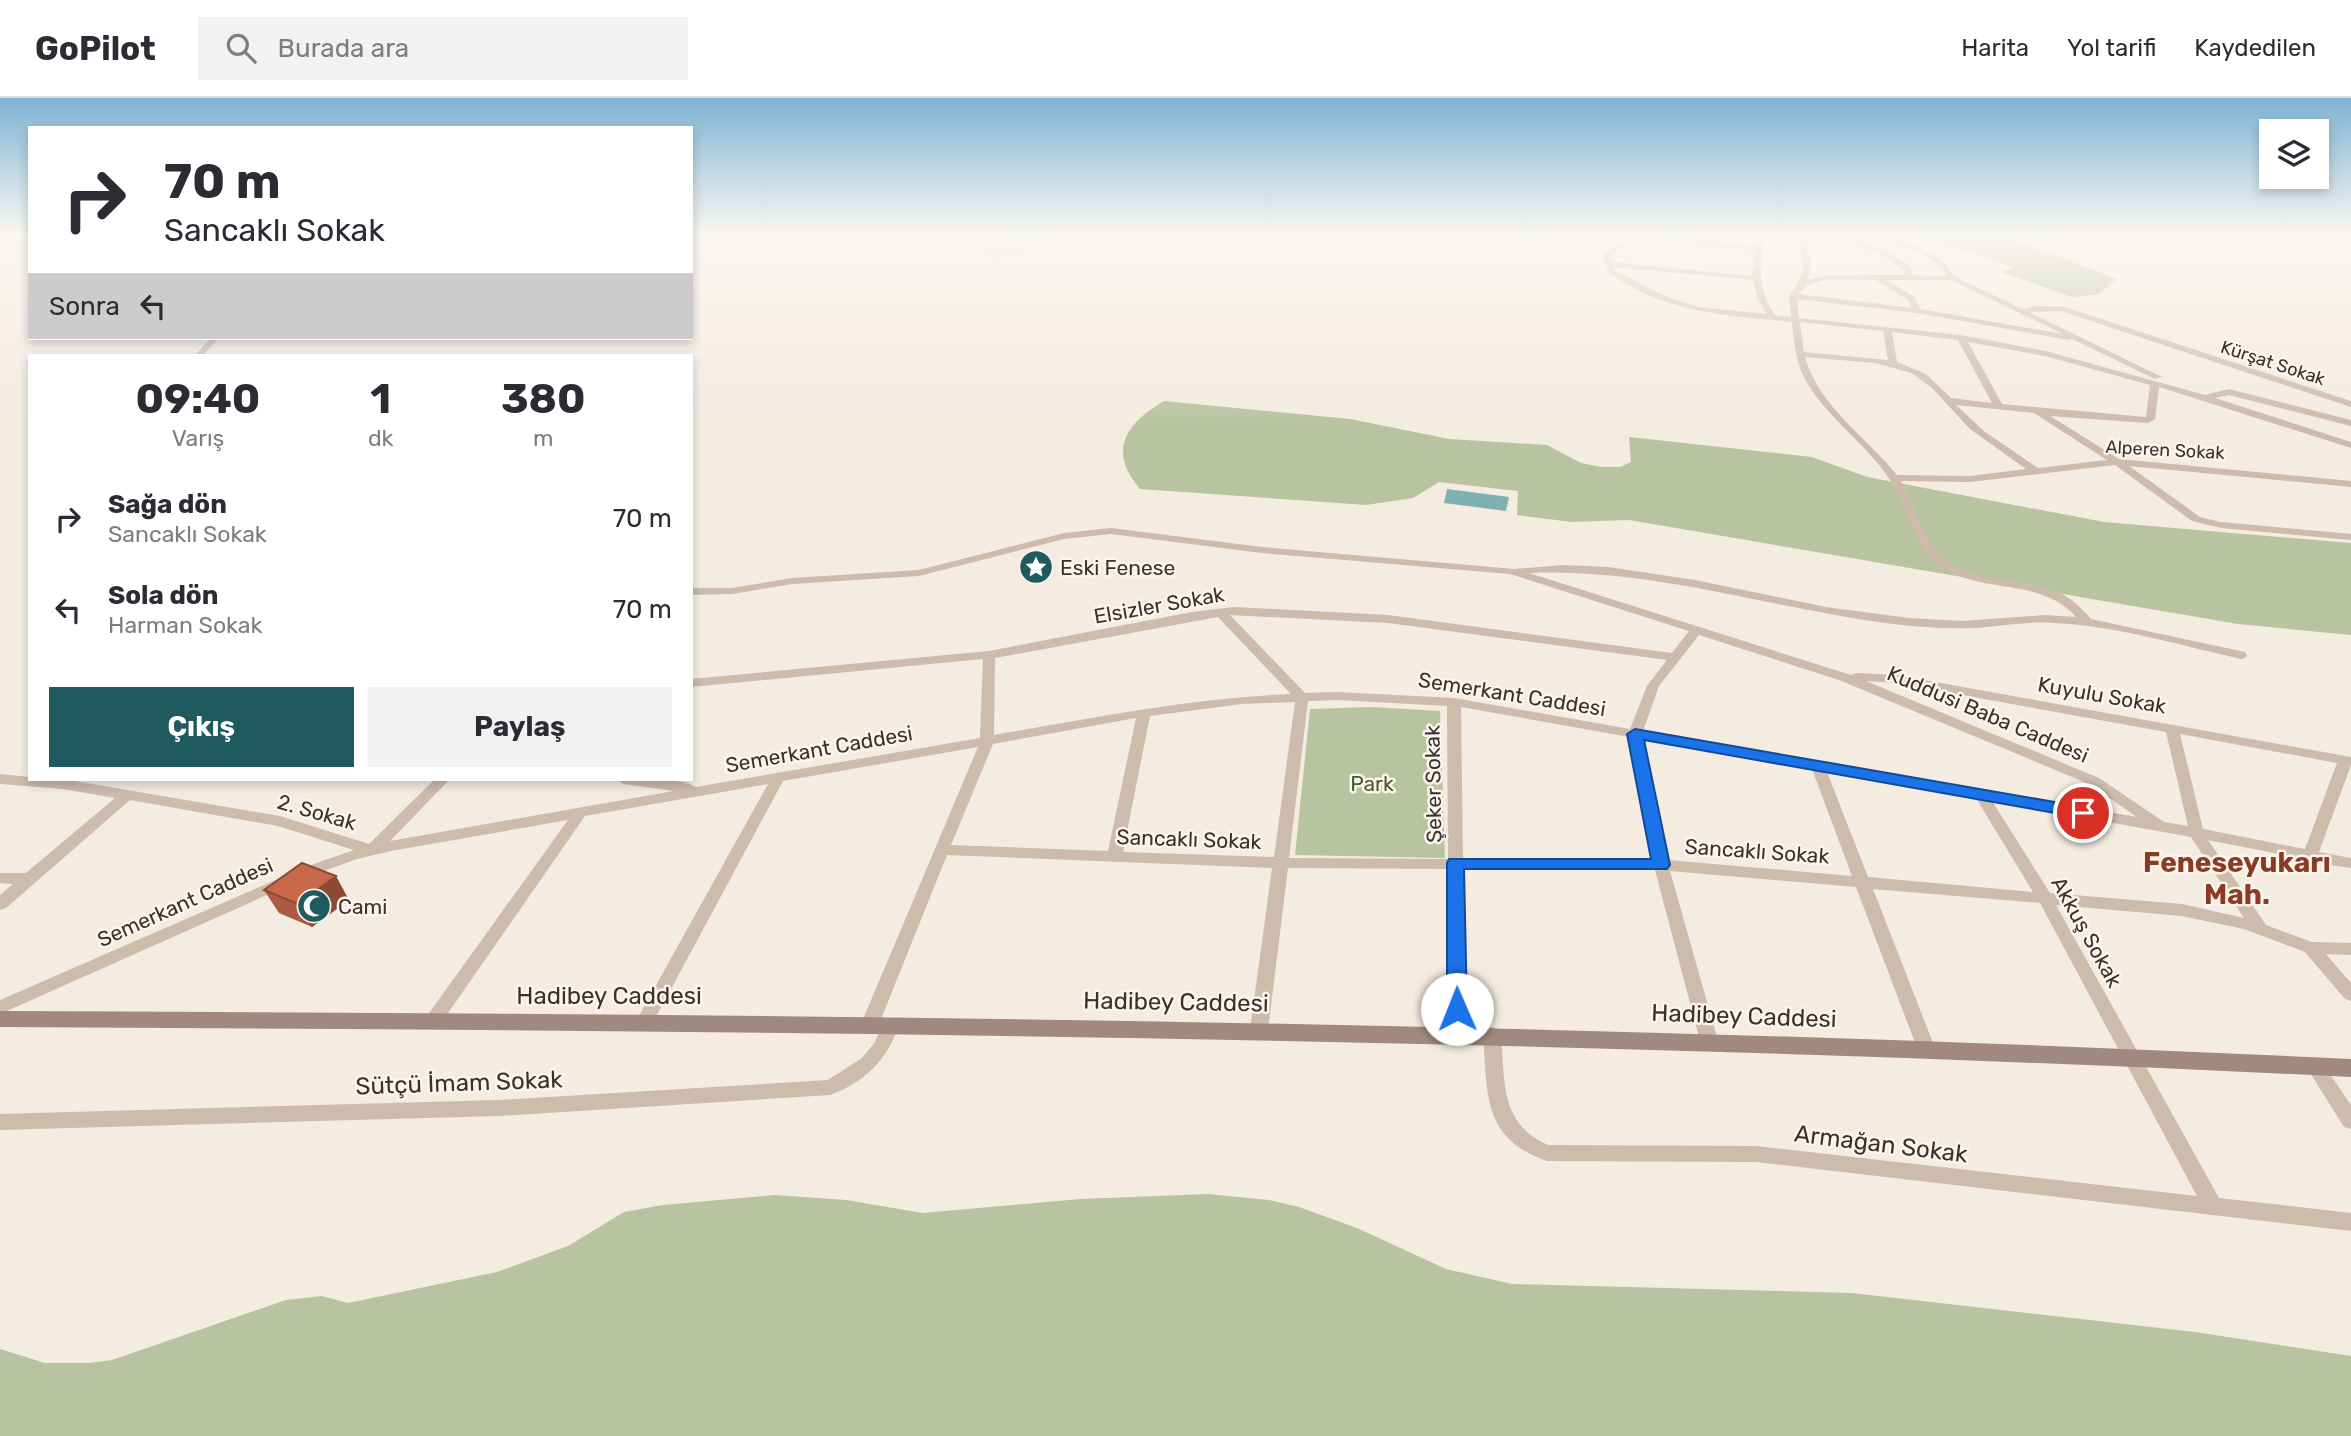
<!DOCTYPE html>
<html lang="tr">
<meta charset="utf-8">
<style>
body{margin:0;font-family:Rubik,sans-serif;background:#f2f2f3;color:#2b2b33;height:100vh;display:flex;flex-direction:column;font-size:26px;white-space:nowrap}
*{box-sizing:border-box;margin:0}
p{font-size:23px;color:#7c7c81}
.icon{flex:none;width:38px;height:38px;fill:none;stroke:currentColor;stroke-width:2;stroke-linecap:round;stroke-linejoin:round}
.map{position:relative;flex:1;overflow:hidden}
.panel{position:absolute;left:28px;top:256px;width:665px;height:427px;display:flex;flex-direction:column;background:#fff;border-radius:0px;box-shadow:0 4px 10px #0003}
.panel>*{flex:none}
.top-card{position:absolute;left:28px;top:28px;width:665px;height:214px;border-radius:0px;box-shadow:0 4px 10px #0003;background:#fff;color:#2b2b33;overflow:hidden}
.buttons{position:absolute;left:2259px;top:21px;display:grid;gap:14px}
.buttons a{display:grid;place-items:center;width:70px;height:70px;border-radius:0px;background:#fff;box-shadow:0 4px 10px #0003;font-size:35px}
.pin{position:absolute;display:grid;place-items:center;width:60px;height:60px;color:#fff;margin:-30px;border:4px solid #fff;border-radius:50%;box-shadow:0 2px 7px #0007}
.me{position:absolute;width:77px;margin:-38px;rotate:359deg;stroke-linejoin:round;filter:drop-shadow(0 0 5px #0008)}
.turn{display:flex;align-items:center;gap:24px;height:147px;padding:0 21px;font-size:32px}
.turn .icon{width:91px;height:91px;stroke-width:2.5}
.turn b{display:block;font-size:49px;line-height:60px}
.then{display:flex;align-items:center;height:66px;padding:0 21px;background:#0003;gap:14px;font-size:26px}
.eta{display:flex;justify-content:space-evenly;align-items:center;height:119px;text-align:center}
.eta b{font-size:42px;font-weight:700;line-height:49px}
.action{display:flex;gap:14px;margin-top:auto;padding:14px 21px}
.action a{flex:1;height:80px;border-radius:0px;background:#1f5a5e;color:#fff;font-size:28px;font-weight:700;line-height:80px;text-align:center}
.action a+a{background:#f2f2f3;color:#2b2b33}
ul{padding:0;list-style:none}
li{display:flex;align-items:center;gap:21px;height:91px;padding:0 21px}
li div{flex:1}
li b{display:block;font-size:26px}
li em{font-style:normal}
header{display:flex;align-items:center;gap:42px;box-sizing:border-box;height:98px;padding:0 35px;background:#fff;border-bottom:2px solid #e1e1e2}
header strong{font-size:33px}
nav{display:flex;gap:38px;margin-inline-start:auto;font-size:24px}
.search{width:490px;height:63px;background:#f2f2f3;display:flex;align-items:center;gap:18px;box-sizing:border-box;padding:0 24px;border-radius:0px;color:#7c7c81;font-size:26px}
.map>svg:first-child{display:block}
.green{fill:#b8c4a0}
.sand{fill:#efdcb8}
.water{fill:#7fb0b2}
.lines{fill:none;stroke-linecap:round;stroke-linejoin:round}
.street{fill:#cdbbac;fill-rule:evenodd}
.secondary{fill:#a18a7d;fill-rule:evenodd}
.wall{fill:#ac5a40}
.shaded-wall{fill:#8c4a34}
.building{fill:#c8694b;stroke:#8c4a34;stroke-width:2}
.route{fill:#1a73e8;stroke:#114b97;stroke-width:2}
.labels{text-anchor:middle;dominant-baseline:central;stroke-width:5;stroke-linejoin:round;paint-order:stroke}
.far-street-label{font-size:18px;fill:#3b302b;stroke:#fbf5ee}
.poi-label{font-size:21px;fill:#3b302b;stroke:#fbf5ee;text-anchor:start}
.street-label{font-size:21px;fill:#3b302b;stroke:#fbf5ee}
.park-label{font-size:21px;fill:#4a5a2e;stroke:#fbf5ee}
.near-street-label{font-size:24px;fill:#3b302b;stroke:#fbf5ee}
.district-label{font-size:28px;font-weight:bold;fill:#8c3b22;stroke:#fbf5ee}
</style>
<header>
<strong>GoPilot</strong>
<div class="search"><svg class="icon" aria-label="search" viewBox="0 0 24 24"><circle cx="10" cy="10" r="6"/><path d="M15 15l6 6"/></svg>Burada ara</div>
<nav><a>Harita</a><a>Yol tarifi</a><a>Kaydedilen</a></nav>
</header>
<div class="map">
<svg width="2351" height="1338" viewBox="0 0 2351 1338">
<rect width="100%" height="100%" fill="#f4ebe1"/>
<path class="green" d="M1922 138 1987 140 2004 138 2117 181 2099 196 2072 199 2001 174 2013 170 2001 164Z
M1164 303 1350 321 1449 341 1547 347 1581 365 1601 369H1620L1631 364 1629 339 1812 359 1867 379 2104 424 2351 445V537L2238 526 1629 422 1572 424 1517 417 1518 393 1439 384 1413 400 1366 407 1140 391C1107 353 1126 325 1164 303Z
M1371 609 1440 613 1445 760 1295 757 1310 611Z
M1208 1096 1269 1102 1299 1109 1357 1130 1446 1171 1512 1186 1852 1195 2195 1234 2351 1258V1338H0V1251L45 1265H89L112 1262 286 1202 322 1198 348 1205 497 1174 568 1148 624 1114 663 1107 775 1097 846 1102 923 1115 1080 1101Z"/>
<path class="sand" d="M1031 138 1061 147 996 160 980 151Z"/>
<path class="water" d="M1447 391 1509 399 1506 413 1444 405Z"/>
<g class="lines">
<path class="street" d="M1630 138 1756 148 1759 138H1765C1759 167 1757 191 1775 217L1791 219 1789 198C1808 174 1804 166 1797 138H1803L1811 162 1808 182 1827 177H1905L1904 172 1889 161 1837 138C1859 138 1893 156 1911 169L1912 177 1947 178C1932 150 1895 151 1871 138 1897 137 1941 154 1955 179L2023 211 2038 208 2065 209 2351 303V309L2061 213 2029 214 2162 279 2155 281 2072 241 2069 242 1917 215 1797 201 1799 220 1961 237 2046 253 2205 297 2229 291 2351 322V328L2229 297 2215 300 2351 344V350L2159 289 2155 321 2148 325 2050 318 2119 361 2351 383V389L2129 368 2200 419 2221 424 2351 436V442L2221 430 2192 423 2115 367 1970 384 1901 383C1916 407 1921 440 1943 459 1976 487 2025 478 2062 496 2074 502 2082 511 2091 521L2245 554 2247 557 2245 560 2241 561C2179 547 2117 528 2054 525 2028 523 2001 528 1975 530 1945 531 1915 529 1885 525 1766 509 1650 470 1529 475L1851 577 1856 575 1896 577 2351 659V667L2319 754 2351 760V770L2310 764 2304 761 2208 742 2266 827 2312 844 2351 845V857L2326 856 2351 885V903L2345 901 2305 854 2244 831 2182 818 2056 807 2219 1100 2351 1115V1133L1756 1064 1547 1063C1481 1040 1488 995 1483 936L1486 931 1492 929 1498 931 1501 936C1505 982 1499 1026 1548 1047L1756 1048 2197 1098 2040 805 1873 791 1935 950 1932 955 1926 957 1920 955 1917 950 1856 789 1670 773 1718 943 1715 948 1709 950 1703 948 1700 943 1655 772 1463 771 1466 936 1463 941 1457 943 1451 941 1448 936V771L1288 770 1268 932 1265 937 1259 939 1253 937 1250 932 1272 770 947 757 879 926 876 931 870 933 864 931 861 926 978 649 783 683 650 930 644 932 638 930 635 925 768 686 585 718 439 928 433 930 427 928 424 923 427 918 568 722 391 753 357 761 299 782 294 781 291 777 294 773 354 752 278 728 130 702 6 810 0 812V797L13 786 0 785V775H26L115 700 63 691 0 686V676L30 679V681H63L280 718 369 746 435 681H450L390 743 674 693 623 686 616 681C639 681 677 679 696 689L980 640 983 561 691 589V581L989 553 1192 514 1234 509 1388 517 1672 555 1689 533 1510 476 1262 455 1111 436 1064 441 919 478 792 486 732 496 691 497V490H732L792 480 919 472 1064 435 1111 430 1262 449 1515 471 1564 467 1608 469 1695 482 1826 509 1909 520 1962 523 2044 517 2076 519C2043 480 1984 496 1943 470 1915 452 1910 415 1894 388 1871 349 1831 324 1807 285 1796 267 1794 245 1792 224 1726 217 1662 215 1607 173L1603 156ZM1632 142 1755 152 1752 178 1613 164 1611 157ZM1614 169 1753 182 1757 199 1767 216 1697 209 1665 198 1614 172ZM1827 181 1876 182 1908 202 1912 210 1798 196 1807 187ZM1887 182H1951L2063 236 1920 211 1914 199ZM1800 224 1883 233 1888 262 1804 254ZM1892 234 1958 242 1992 305 1951 300 1926 276 1897 264ZM1968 244 2045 258 2150 287 2146 319 2002 306ZM1805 259 1875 265 1912 275 1933 291 1970 331 2026 371 1970 378 1897 377C1867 340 1818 307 1805 259ZM1956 307 2034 315 2107 362 2038 370 1985 334ZM1230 517 1388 525 1667 562 1647 588 1630 631 1454 600 1338 594 1305 595ZM1218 519 1291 596C1190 600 1093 620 994 637L995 560ZM1699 537 1839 582 2089 686 2137 719 1643 633 1659 588ZM1866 583 1896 585 2166 634 2188 728 2164 724 2099 680ZM1338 602 1447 608 1448 761 1289 760 1308 603ZM1295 604 1274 759 1123 754 1150 618 1242 606ZM1461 609 1629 639 1652 762 1463 761ZM1136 620 1108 753 951 747 993 646ZM2180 636 2337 665 2305 751 2203 731ZM1643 641 1812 671 1852 778 1668 762ZM1827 674 1976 700 2033 794 1868 779ZM1992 703 2191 739 2244 820 2182 806 2050 795Z
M211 240H219L203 257H195Z
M280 780 285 781 288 785 285 789 0 916V902Z
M890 920 896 922 899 927C888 961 864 985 830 997L499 1018 0 1032V1016L499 1002 828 982 862 960 875 944 884 922Z
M2315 961 2321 963 2351 1007V1031L2344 1029 2309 973 2306 968 2309 963Z"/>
<path class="secondary" d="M0 913C784 916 1568 923 2351 961V979C1568 940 784 933 0 929Z"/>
</g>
<path class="wall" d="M264 792 349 802 312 829 279 815Z"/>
<path class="shaded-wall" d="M336 778 349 802 312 829 298 806Z"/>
<path class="building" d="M302 765 336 778 298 806 264 792Z"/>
<linearGradient id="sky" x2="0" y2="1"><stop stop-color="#7eb2d2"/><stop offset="0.42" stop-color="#faf6f2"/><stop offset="1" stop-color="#faf6f2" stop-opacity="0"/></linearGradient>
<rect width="2351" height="325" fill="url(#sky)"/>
<path class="route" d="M1635 631 2083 709 2092 715 2083 720 1644 642 1670 767 1667 771H1464L1467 911 1464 917H1450L1447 911V765L1449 761H1651L1627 636Z"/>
<defs>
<g id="sight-disc" transform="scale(1.75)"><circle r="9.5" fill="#1f5a5e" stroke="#fbf5ee"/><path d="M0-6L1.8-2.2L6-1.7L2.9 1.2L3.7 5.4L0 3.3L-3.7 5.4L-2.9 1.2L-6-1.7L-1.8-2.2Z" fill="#fff"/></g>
<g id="mosque-disc" transform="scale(1.75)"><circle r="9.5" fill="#1f5a5e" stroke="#fbf5ee"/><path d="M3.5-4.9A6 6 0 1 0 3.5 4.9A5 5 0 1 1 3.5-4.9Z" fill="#fff"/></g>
</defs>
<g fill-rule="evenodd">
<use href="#sight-disc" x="1036" y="469"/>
<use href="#mosque-disc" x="314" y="808"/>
</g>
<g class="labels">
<g class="far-street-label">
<text transform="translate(2273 265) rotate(18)">Kürşat Sokak</text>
<text transform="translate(2165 352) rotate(3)">Alperen Sokak</text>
</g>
<g class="poi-label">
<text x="1060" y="469">Eski Fenese</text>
<text x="338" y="808">Cami</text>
</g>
<g class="street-label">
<text transform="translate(1159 507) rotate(-10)">Elsizler Sokak</text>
<text transform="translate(1512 596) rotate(9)">Semerkant Caddesi</text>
<text transform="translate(2102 597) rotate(10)">Kuyulu Sokak</text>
<text transform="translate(1988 616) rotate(23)">Kuddusi Baba Caddesi</text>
<text transform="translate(819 651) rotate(-10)">Semerkant Caddesi</text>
<text transform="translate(1433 686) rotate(-91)">Şeker Sokak</text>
<text transform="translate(317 714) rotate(16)">2. Sokak</text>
<text transform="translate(1189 741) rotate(2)">Sancaklı Sokak</text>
<text transform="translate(1757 753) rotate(4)">Sancaklı Sokak</text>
<text transform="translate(185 804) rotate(-24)">Semerkant Caddesi</text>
<text transform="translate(2087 834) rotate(61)">Akkuş Sokak</text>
</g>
<g class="park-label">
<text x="1372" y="685">Park</text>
</g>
<g class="near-street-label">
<text x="609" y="898">Hadibey Caddesi</text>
<text transform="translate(1176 904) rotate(1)">Hadibey Caddesi</text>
<text transform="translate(1744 918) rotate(2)">Hadibey Caddesi</text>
<text transform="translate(459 985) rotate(-2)">Sütçü İmam Sokak</text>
<text transform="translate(1881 1046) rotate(7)">Armağan Sokak</text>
</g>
<g class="district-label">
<text x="2237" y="764">Feneseyukarı<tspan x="2237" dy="32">Mah.</tspan></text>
</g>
</g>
</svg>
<div class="buttons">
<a><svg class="icon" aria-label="layers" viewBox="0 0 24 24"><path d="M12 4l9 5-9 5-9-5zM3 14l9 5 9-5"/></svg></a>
</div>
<div class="pin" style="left:2083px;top:715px;background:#d93025"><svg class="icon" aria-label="arrive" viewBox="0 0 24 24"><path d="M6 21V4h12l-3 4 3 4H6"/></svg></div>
<svg class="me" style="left:1457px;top:911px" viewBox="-20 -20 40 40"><circle r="19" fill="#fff"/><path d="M0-13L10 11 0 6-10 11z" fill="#1a73e8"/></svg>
<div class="top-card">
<div class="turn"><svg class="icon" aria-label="right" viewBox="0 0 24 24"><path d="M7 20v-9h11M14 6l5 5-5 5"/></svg><div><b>70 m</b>Sancaklı Sokak</div></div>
<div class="then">Sonra<svg class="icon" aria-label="left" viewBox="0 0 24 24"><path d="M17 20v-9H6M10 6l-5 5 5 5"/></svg></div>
</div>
<section class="panel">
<div class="eta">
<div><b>09:40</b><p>Varış</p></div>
<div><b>1</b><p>dk</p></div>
<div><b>380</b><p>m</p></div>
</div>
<ul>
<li><svg class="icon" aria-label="right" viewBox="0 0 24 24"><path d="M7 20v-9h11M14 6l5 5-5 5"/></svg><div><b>Sağa dön</b><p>Sancaklı Sokak</p></div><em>70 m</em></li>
<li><svg class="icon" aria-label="left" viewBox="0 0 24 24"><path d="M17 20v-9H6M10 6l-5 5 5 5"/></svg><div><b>Sola dön</b><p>Harman Sokak</p></div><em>70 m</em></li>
</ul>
<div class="action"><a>Çıkış</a><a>Paylaş</a></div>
</section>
</div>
